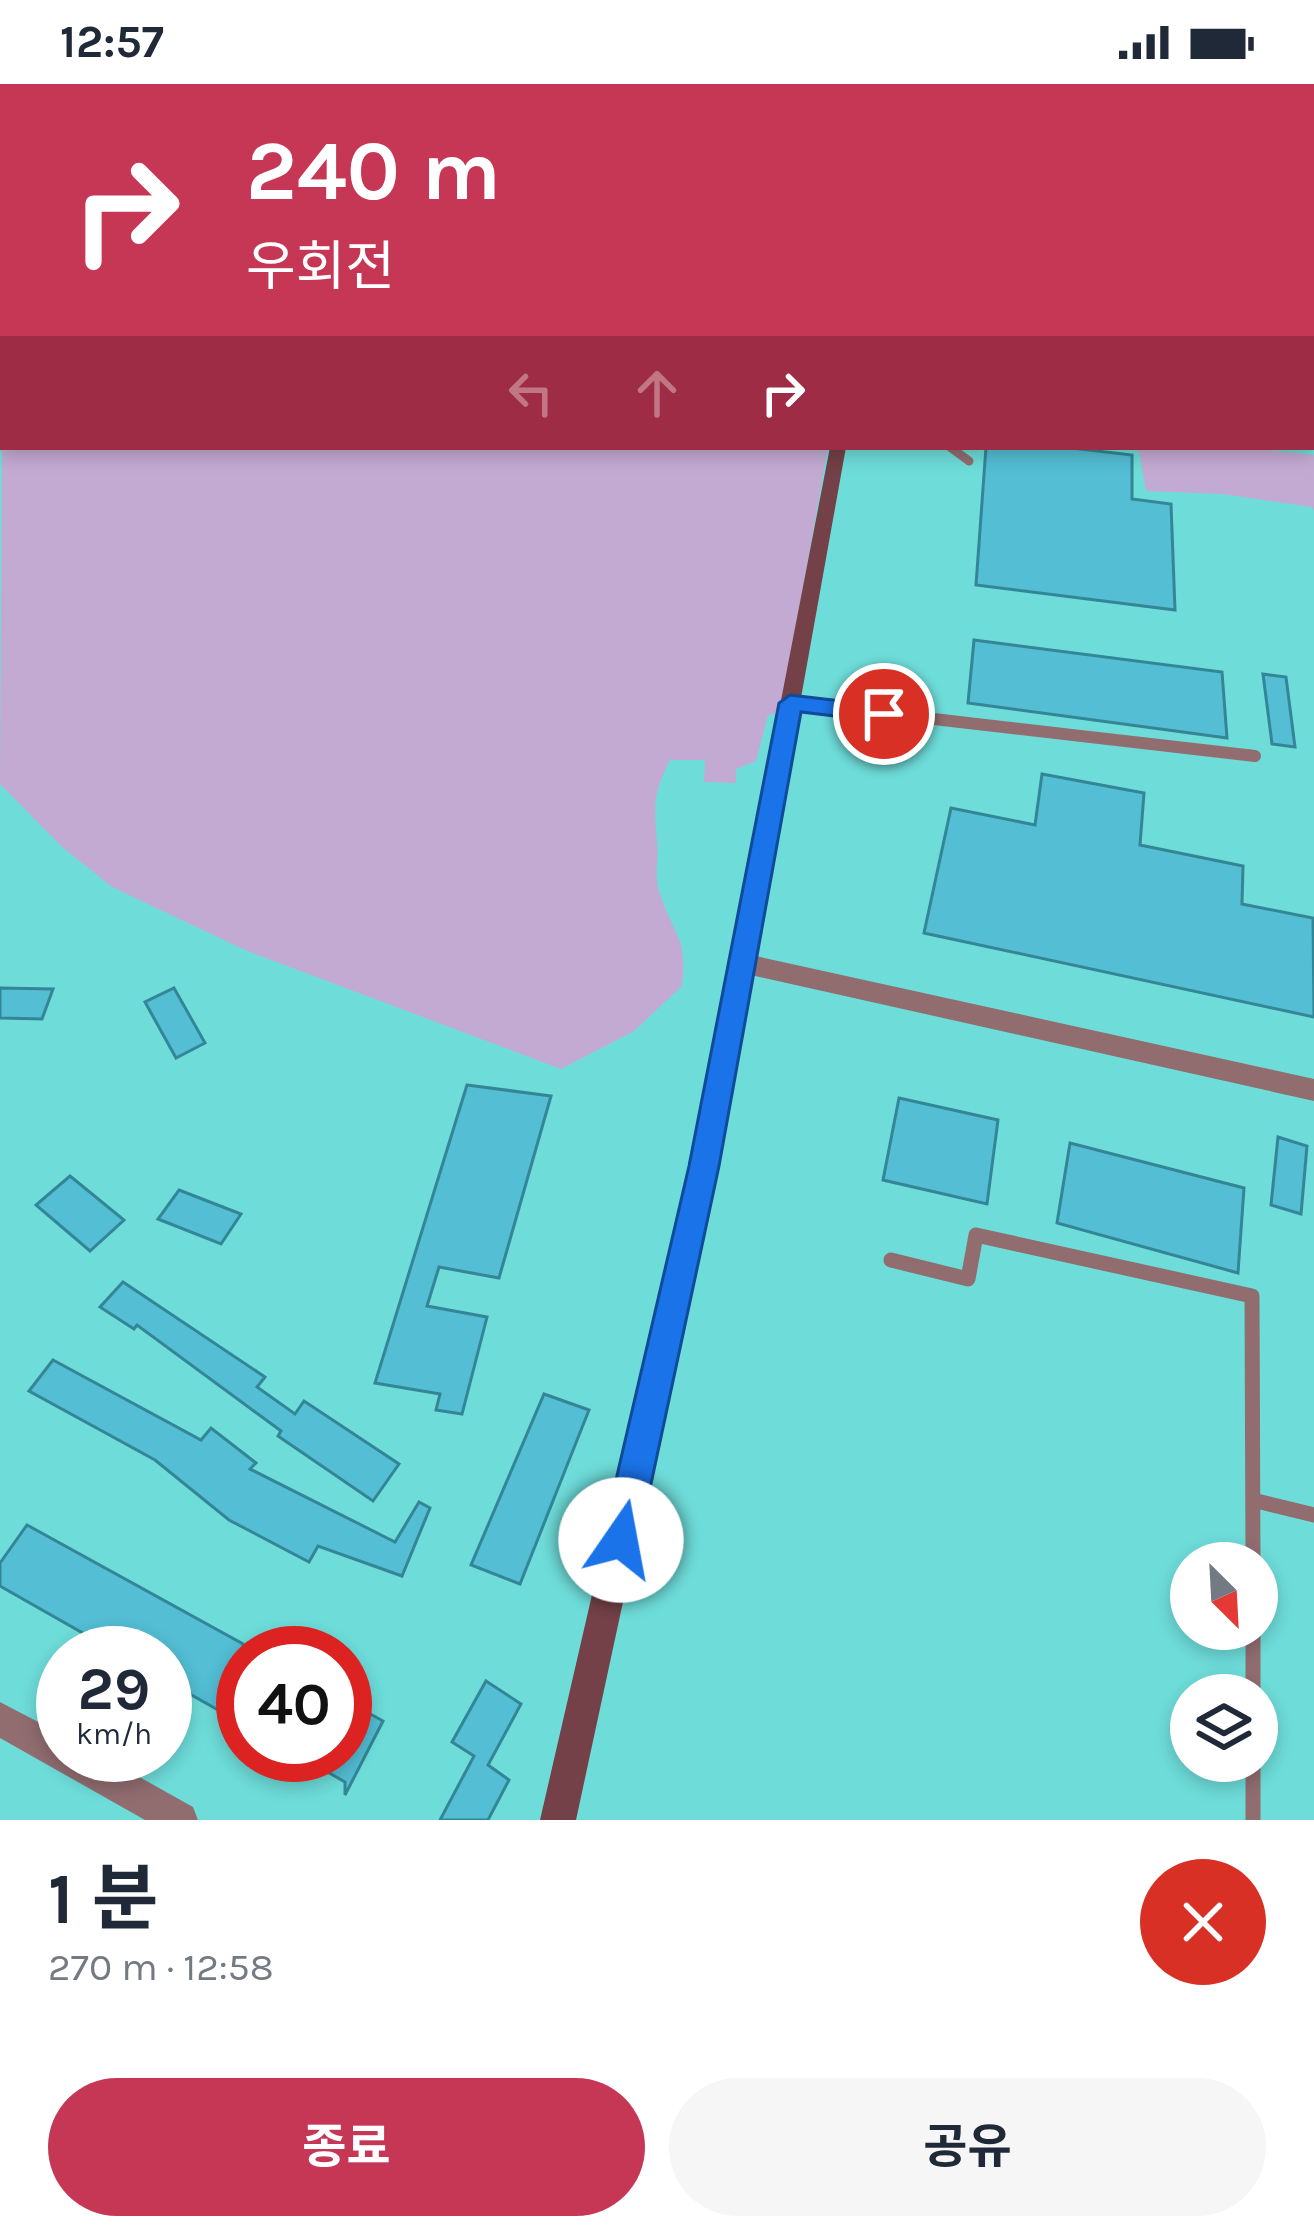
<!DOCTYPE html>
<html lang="ko">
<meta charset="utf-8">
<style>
body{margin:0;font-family:Karla,"Noto Sans KR",sans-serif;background:#f6f6f7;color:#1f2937;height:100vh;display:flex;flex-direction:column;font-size:45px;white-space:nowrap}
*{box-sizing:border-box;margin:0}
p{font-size:39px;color:#747a83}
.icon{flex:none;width:66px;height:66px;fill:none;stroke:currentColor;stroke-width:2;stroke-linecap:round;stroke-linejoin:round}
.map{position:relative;height:1736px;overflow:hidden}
.sheet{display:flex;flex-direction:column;background:#fff;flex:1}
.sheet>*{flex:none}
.top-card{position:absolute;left:0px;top:0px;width:1314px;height:366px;box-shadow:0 6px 18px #0003;background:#c63756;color:#fff;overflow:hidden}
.needle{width:78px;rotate:156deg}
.fabs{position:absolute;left:1170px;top:1458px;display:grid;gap:24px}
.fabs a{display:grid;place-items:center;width:108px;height:108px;border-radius:50%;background:#fff;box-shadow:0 6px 18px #0003;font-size:60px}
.speed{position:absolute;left:36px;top:1542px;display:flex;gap:24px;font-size:60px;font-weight:700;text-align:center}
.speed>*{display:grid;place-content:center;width:156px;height:156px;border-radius:50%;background:#fff;box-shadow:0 6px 18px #0003;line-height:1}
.speed small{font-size:30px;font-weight:400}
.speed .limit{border:18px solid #d22;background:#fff;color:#111}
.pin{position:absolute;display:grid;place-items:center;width:102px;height:102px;color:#fff;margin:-51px;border:6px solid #fff;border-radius:50%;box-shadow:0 3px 12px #0007}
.me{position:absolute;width:132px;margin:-66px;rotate:12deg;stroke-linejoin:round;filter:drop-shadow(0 0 9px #0008)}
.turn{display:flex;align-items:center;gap:42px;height:252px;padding:0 48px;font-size:54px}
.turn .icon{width:156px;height:156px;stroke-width:2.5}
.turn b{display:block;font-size:84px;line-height:102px}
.lanes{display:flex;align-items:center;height:114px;padding:0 48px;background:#0003;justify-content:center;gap:60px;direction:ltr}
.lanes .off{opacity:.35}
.round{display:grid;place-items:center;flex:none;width:126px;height:126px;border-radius:63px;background:#f6f6f7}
.overview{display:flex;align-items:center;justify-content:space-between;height:204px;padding:0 48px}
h1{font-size:72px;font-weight:700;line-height:90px}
.action{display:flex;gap:24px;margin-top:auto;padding:24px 48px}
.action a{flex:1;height:138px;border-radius:72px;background:#c63756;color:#fff;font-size:48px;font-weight:700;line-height:138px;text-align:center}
.action a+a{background:#f6f6f7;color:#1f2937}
.status{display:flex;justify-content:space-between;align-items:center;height:84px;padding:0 60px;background:#fff;direction:ltr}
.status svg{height:33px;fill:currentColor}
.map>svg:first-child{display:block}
.green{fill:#c3aad2}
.building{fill:#53bed4;stroke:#348696;stroke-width:3}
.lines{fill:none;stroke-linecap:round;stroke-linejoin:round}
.lane-far2{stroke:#916d70;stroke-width:9}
.lane-far1{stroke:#916d70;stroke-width:12}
.lane{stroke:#916d70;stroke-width:15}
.street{fill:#916d70;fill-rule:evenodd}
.secondary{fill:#734147;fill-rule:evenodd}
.route{fill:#1a73e8;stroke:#114b97;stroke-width:3}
</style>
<div class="status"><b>12:57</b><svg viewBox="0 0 49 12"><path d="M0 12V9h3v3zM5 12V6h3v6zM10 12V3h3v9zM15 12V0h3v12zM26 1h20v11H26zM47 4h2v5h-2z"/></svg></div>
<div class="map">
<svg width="1314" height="1736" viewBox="0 0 1314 1736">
<rect width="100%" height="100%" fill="#6eddda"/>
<path class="green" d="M0 0H393L3 3V72Z
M740 0H1314V207L1311 3H736Z
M3 184V363H828L781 628 768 631 756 677 736 685V699L704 698 705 676H670C653 710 654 720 657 757 659 777 653 793 661 813 676 856 687 852 682 902L634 947 561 985 245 866 112 803 61 762 0 700Z
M1113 363H1241L1314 371V427L1312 423 1222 410 1146 407 1139 367Z"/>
<path class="building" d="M986 363H1063L1132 371V415L1171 420 1175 526 976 501Z
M974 556 1222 588 1227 654 968 619Z
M1263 590 1286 593 1295 663 1272 660Z
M1042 690 1144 709 1140 761 1243 782 1242 820 1313 834 1314 933 924 849 951 724 1035 741Z
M0 904 53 905 42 935 0 934Z
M174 904 205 959 176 974 145 918Z
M467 1001 551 1012 499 1194 439 1183 427 1222 487 1233 462 1330 436 1326 440 1310 375 1299Z
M899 1014 998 1036 987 1120 883 1096Z
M1278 1053 1307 1062 1301 1130 1271 1121Z
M1070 1059 1244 1104 1238 1189 1057 1139Z
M70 1092 124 1136 90 1167 36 1121Z
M179 1106 241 1130 221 1160 158 1135Z
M123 1198 265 1293 257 1303 295 1330 304 1317 399 1380 373 1417 278 1352 281 1347 137 1241 134 1245 100 1223Z
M53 1276 201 1356 211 1344 256 1379 250 1385 395 1458 419 1418 430 1424 402 1492 318 1462 309 1478 229 1436 155 1376 29 1307Z
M544 1310 589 1326 520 1500 471 1481Z
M27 1441 243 1560V1640L165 1596V1569H118L0 1502V1479Z
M486 1597 521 1620 488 1681 509 1696 488 1736H440L474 1672 452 1658Z
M345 1616 383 1637 345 1711V1698L298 1671H345Z"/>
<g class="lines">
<path class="lane-far2" d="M950 363 969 377
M790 619 926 634"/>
<path class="lane-far1" d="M899 631 1255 672"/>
<path class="lane" d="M891 1176 968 1195 976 1151 1252 1212 1253 1479
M1253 1416 1314 1431
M1253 1545V1611
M1253 1677V1736"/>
<path class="street" d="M1311 243 1314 244V254L1311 253Z
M1311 355H1314V365L1305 363H1311Z
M742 869 1314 995V1017L742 889 733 886 730 879 733 872Z
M0 1618 63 1651V1671H100L193 1723 198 1736H145L0 1654Z"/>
<path class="secondary" d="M0 122 3 123V131L0 130Z
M830 363H846L717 1082 576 1736H540L691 1082Z"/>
</g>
<path class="route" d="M790 611 884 622 895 630 884 638 801 628 719 1082 639 1456 634 1469 621 1474 608 1469 602 1456 689 1082 779 619Z"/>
</svg>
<div class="fabs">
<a><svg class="needle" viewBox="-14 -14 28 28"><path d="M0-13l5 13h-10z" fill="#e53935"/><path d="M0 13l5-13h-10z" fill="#747a83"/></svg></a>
<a><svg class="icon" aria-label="layers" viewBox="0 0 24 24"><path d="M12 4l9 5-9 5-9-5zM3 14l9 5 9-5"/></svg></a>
</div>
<div class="speed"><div>29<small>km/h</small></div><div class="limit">40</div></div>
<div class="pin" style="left:884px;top:630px;background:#d93025"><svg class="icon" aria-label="arrive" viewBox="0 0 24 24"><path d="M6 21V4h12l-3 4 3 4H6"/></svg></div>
<svg class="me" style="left:621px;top:1456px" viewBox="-20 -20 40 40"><circle r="19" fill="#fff"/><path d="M0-13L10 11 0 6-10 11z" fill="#1a73e8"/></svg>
<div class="top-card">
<div class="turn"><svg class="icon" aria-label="right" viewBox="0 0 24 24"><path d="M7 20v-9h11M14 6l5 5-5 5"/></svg><div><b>240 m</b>우회전</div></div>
<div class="lanes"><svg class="icon off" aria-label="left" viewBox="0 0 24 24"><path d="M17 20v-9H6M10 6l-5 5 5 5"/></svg><svg class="icon off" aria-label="ahead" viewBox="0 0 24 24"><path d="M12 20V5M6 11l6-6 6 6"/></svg><svg class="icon" aria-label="right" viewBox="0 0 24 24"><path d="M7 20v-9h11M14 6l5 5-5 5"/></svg></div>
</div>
</div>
<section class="sheet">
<div class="overview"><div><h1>1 분</h1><p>270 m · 12:58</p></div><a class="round" style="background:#d93025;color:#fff"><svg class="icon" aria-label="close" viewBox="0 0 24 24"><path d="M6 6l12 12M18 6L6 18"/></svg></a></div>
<div class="action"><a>종료</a><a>공유</a></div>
</section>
